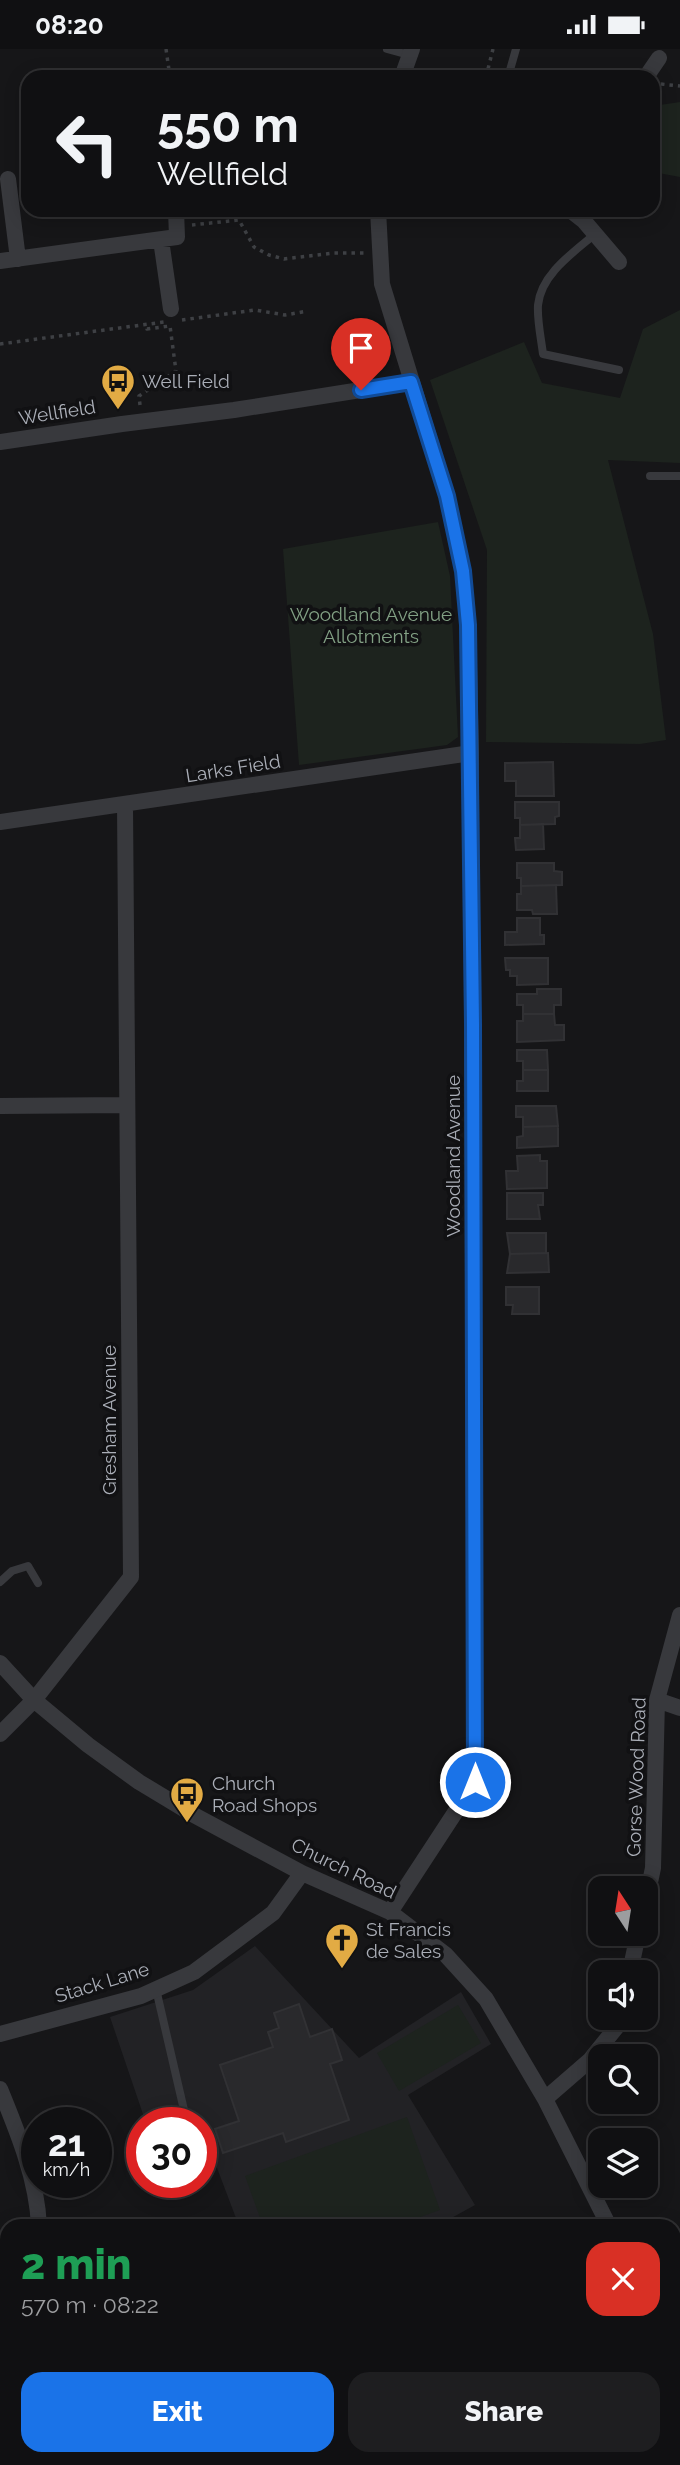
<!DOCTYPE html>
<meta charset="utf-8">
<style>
body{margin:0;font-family:Raleway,sans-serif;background:#1e1e20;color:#f1f3f6;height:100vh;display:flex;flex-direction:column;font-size:26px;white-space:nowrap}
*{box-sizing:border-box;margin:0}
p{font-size:23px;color:#9c9d9f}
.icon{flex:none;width:38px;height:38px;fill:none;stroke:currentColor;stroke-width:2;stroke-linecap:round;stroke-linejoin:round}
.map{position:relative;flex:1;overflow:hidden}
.drawer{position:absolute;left:0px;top:2170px;width:681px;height:247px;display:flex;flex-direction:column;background:#101012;border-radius:21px 21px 0 0;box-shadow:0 4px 18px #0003,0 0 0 2px #303032}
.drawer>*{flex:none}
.banner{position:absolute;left:21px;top:21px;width:639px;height:147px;border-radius:21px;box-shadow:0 4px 18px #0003,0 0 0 2px #303032;background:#101012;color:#f1f3f6;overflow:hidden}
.needle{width:46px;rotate:348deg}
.tools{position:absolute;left:588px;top:1827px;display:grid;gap:14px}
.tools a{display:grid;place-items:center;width:70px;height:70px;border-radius:14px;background:#101012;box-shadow:0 4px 18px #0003,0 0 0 2px #303032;font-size:35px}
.speed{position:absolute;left:21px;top:2058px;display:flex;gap:14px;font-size:35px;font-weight:700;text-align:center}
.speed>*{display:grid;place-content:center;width:91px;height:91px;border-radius:50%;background:#101012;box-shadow:0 4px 18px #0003,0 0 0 2px #303032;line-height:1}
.speed small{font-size:18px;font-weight:400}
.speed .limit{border:10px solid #d22;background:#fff;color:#111}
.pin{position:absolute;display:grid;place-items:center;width:60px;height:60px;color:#fff;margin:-72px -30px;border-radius:50% 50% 50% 0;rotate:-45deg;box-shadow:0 0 7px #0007}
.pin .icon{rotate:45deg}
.me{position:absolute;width:77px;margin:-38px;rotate:0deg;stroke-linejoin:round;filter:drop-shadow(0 0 5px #0008)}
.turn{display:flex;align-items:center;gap:24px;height:147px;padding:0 21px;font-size:32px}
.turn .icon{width:91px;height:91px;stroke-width:2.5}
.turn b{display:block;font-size:49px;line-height:60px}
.round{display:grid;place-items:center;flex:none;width:74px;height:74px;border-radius:21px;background:#1e1e20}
.headline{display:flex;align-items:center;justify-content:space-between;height:119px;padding:0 21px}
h1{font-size:42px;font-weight:800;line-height:52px;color:#1e9e55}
.action{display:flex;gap:14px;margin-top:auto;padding:14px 21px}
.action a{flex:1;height:80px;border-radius:21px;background:#1a73e8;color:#fff;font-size:28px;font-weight:800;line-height:80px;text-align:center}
.action a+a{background:#1e1e20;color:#f1f3f6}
.status{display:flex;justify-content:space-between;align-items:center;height:49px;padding:0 35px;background:#101012;direction:ltr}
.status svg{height:19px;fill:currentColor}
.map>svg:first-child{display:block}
.built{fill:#222225}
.green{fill:#1d231e}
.building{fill:#29292c;stroke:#313134;stroke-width:2}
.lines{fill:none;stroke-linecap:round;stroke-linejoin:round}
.path{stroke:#3e4044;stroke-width:3.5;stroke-dasharray:3.5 5;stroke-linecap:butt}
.service{stroke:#38393d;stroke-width:8}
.minor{stroke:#38393d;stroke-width:16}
.route-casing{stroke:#114b97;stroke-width:18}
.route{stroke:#1a73e8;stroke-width:12}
.labels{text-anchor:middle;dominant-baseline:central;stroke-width:7;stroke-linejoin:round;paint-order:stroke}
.poi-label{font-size:19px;fill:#aaaeb7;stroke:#111113;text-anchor:start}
.street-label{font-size:19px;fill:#aaaeb7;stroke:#111113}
.park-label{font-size:19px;fill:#82a084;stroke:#111113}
</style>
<div class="status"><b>08:20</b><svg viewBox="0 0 49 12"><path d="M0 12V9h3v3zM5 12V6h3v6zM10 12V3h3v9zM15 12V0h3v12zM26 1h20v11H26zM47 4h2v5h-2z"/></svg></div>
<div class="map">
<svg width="680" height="2416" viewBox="0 0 680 2416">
<rect width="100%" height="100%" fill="#161618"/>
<path class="built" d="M255 1897 359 2009 461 1943 491 1995 408 2046 475 2156 437 2177H239L214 2111 201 2117V2074H146L110 1968 193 1941Z"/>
<path class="green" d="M680 53V128L653 123V57Z
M680 261V414L608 411 653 585 666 691 640 695 486 693 487 501 430 331 524 293 542 334 620 349 643 280Z
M438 473 450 527 458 688 447 696 299 716 283 500Z
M458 1956 481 1994 399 2042 377 2004Z
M407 2068 440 2161 395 2177H263L245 2127Z"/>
<path class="building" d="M553 713 554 747H516V732H505V714Z
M515 753H559V767L555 768V775L520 776V769H515Z
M543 775 544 800 516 801 515 789H520V776Z
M517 814H554V822L562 823V836L521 837V829H517Z
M556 836 557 865H533L532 861H517V845H521V837Z
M517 869H540V886H544V895L505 896V883H517Z
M505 909H548V935L517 936V927H510V921H506Z
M537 940H561V956H554V965H523V956H517V945H537Z
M523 965H554L555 976H564V991L517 993V972H523Z
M517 1001H547L548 1021H523V1012H517Z
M523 1021H548V1042H517V1032H523Z
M516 1057H556L558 1077 523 1078V1068H516Z
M558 1077V1097L517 1099V1088L523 1087V1078Z
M540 1106V1112H547V1139L507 1140 506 1122H518L517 1107Z
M507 1144H543V1156H538L540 1170H507Z
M507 1184H546V1204L510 1205Z
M548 1204 549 1223 507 1224 510 1205Z
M506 1238H539V1265H512L513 1256H506Z
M299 1955 310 1988 332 1980 342 2011 330 2015 349 2071 286 2093 283 2084 223 2104 215 2080 239 2072 220 2016 273 1998 268 1983 279 1979 274 1964Z"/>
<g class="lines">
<path class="path" d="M166 0 170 28
M486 28 493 0
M661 35 680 37
M192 176 239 171 254 198 269 206 284 210 334 204H365
M182 271 255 261 285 266 308 262
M0 295 164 273
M140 356 139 347 176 322 170 277 147 280V275"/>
<path class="service" d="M387 0 409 6
M508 28 516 0
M595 185C574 203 541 225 538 256 537 271 541 289 543 305L619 321
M650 427H680
M0 1533 12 1522 28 1517 38 1534
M156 1940 187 2074
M674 2349 677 2347"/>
<path class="minor" d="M402 28 412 0
M646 28 659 9
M8 130 18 210
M378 161 382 235 447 447 463 522 468 576 471 704 475 1733 390 1863
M570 161 584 172 619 213
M161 191 171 260
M0 212 177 188 176 161
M0 393 122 375 234 361 411 333
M0 773 471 704
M0 1057 127 1056
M0 1614 34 1651 88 1696 139 1733 192 1765 302 1824 390 1863 445 1905 486 1950 545 2050 609 2177
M657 1651 680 1659
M0 1685 34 1651 131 1528 125 756
M646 1852 653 1819 657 1651 680 1566
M630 1923 638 1885
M0 1985 141 1947 194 1923 273 1864 302 1824
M0 2040C18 2084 37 2130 39 2177
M545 2050 590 2011 619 1975 620 1969
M674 2281 680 2289
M113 2410 122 2416
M228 2410V2416
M509 2410 512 2416
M315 2416 327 2410"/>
</g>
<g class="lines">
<g class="route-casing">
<path id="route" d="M361 341 411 333 447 447 463 522 468 576 473 975 475 1733"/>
</g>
<use href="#route" class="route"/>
</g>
<defs>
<g id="bus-pin" transform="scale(1.75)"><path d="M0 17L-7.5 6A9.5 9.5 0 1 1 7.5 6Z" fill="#e2ab44" stroke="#111113"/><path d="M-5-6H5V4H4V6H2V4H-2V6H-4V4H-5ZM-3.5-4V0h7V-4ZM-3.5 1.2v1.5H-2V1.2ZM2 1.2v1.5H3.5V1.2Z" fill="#111"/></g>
<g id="church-pin" transform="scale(1.75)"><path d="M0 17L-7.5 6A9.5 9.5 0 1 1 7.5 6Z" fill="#e2ab44" stroke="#111113"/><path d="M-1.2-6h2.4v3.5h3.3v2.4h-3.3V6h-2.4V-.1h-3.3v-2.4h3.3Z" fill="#111"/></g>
</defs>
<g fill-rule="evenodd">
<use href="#bus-pin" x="118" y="332"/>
<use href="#bus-pin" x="187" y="1745"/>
<use href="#church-pin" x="342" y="1891"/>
</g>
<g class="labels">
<g class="poi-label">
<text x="142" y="332">Well Field</text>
<text x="212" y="1734">Church<tspan x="212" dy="22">Road Shops</tspan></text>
<text x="366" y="1880">St Francis<tspan x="366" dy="22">de Sales</tspan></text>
</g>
<g class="street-label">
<text transform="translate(57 363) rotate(-9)">Wellfield</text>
<text transform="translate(233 719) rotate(-9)">Larks Field</text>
<text transform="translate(453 1107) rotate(-90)">Woodland Avenue</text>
<text transform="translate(109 1371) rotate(-90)">Gresham Avenue</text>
<text transform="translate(636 1728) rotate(-88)">Gorse Wood Road</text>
<text transform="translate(344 1819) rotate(26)">Church Road</text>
<text transform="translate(102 1933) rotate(-17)">Stack Lane</text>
</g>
<g class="park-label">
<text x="371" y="565">Woodland Avenue<tspan x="371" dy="22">Allotments</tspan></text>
</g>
</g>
</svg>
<div class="tools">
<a><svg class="needle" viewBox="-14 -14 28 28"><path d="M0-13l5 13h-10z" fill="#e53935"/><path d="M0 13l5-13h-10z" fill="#9c9d9f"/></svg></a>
<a><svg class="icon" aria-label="sound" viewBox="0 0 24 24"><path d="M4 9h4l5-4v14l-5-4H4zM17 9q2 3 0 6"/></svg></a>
<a><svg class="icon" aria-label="search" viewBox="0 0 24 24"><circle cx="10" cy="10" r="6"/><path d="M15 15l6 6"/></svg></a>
<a><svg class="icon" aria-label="layers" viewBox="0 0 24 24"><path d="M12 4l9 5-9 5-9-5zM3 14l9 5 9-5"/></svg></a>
</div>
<div class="speed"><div>21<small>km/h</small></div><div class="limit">30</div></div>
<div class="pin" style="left:361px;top:341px;background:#d93025"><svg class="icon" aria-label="arrive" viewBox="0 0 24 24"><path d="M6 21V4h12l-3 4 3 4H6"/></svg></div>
<svg class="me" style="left:475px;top:1733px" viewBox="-20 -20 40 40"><circle r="17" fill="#1a73e8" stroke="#fff" stroke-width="3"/><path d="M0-11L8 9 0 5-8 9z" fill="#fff"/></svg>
<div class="banner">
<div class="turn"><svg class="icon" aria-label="left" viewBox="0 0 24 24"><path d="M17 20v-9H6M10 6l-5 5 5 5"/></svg><div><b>550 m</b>Wellfield</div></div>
</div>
<section class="drawer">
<div class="headline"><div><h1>2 min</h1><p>570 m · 08:22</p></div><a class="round" style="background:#d93025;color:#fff"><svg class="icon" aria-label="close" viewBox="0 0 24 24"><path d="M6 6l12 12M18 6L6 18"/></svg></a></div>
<div class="action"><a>Exit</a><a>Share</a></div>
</section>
</div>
